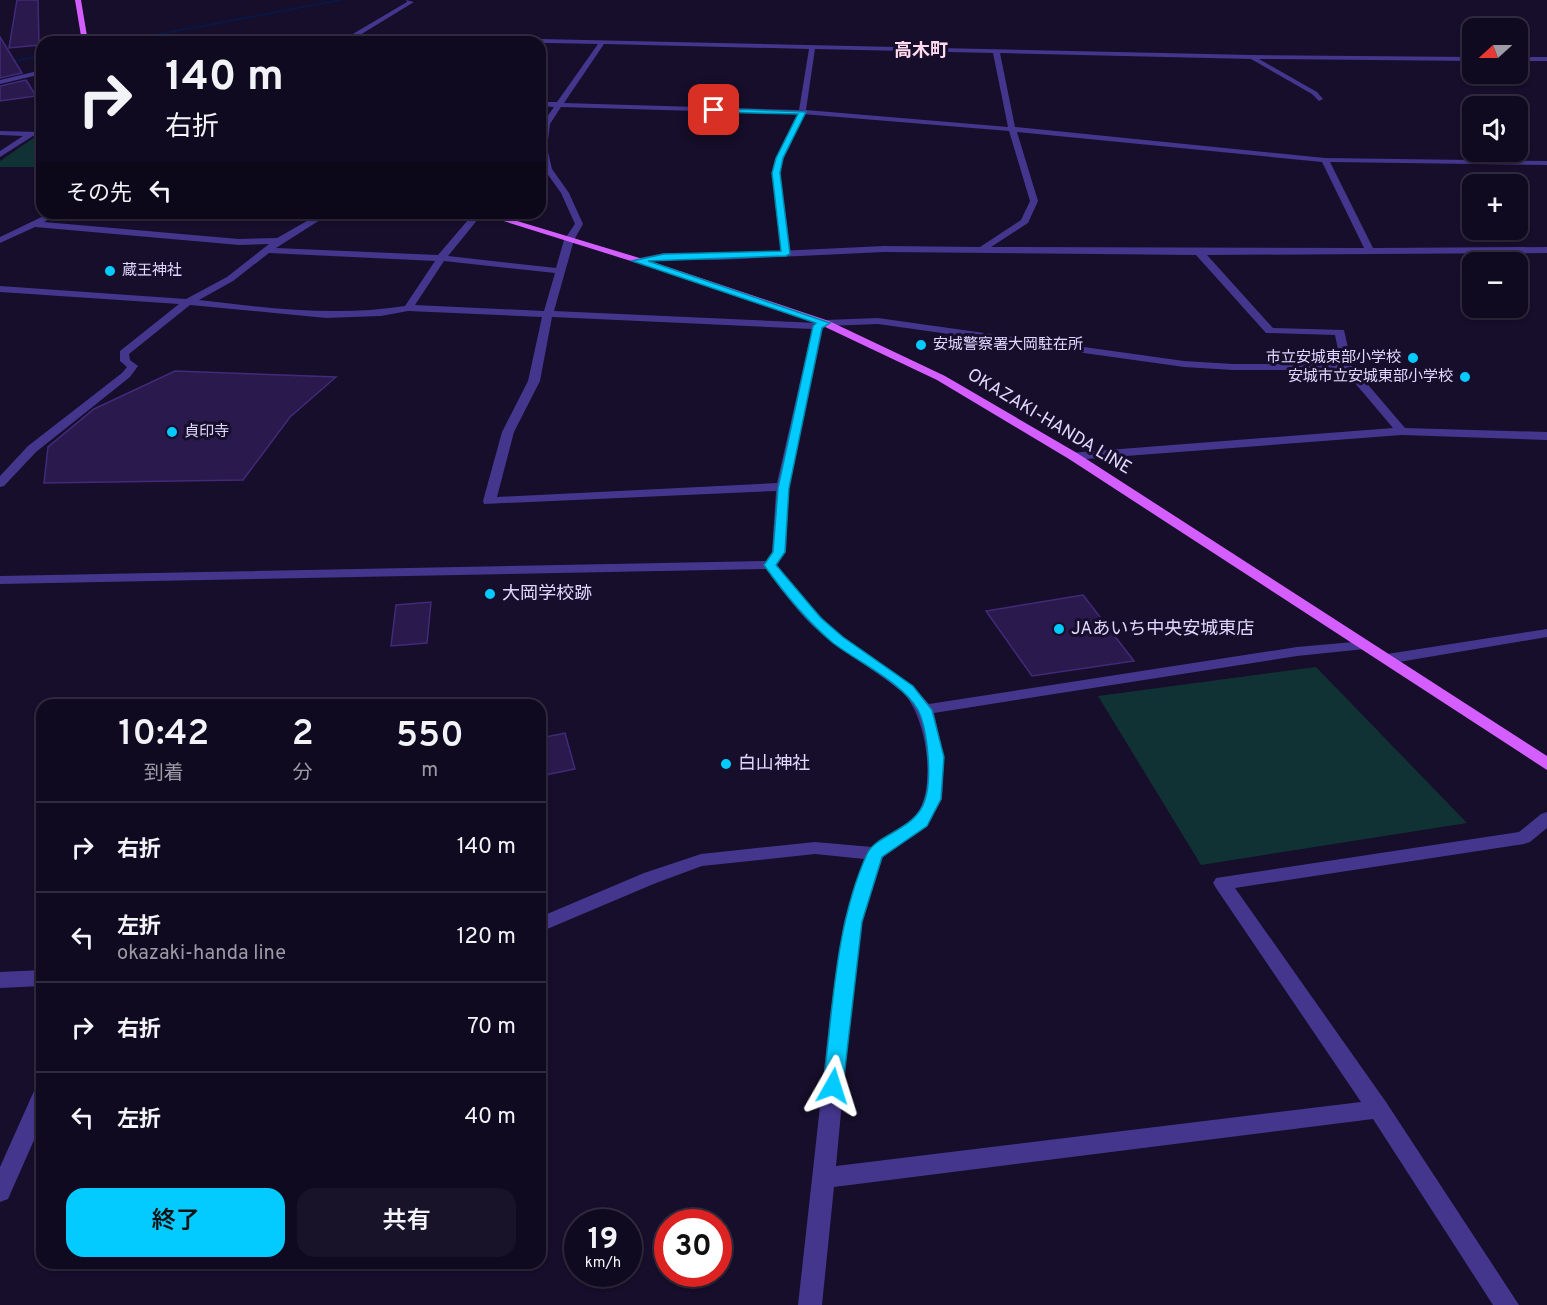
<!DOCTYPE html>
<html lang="ja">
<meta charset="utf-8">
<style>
body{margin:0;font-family:Overpass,"Noto Sans JP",sans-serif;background:#191329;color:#f1f3f6;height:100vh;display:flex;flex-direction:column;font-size:22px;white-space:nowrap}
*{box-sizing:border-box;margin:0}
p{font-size:20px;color:#9c9aa5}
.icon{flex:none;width:33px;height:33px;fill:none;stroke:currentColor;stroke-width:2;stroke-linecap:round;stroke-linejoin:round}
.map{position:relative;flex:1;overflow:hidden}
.details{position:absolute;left:36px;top:699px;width:510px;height:570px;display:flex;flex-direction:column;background:#100a20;border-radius:18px;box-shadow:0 2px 4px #0004,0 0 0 2px #302b3e}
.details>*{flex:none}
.banner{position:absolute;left:36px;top:36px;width:510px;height:183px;border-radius:18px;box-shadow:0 2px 4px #0004,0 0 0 2px #302b3e;background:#100a20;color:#f1f3f6;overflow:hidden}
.needle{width:39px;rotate:249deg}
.buttons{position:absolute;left:1462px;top:18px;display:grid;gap:12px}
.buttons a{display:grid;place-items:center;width:66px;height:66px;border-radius:12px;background:#100a20;box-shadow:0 2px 4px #0004,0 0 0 2px #302b3e;font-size:30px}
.speed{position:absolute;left:564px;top:1209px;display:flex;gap:12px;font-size:30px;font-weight:700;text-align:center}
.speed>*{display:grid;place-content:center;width:78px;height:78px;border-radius:50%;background:#100a20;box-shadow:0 2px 4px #0004,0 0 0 2px #302b3e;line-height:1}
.speed small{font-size:15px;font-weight:400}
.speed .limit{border:9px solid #d22;background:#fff;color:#111}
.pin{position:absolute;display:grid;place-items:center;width:51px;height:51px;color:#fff;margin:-26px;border-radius:12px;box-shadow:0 3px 9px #0006}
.me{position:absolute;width:66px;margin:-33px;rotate:6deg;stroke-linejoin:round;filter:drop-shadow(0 0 4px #0008)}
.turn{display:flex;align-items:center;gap:21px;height:126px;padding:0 30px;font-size:27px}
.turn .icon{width:78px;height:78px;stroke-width:2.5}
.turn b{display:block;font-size:42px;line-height:51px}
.then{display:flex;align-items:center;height:57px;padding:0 30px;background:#0003;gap:12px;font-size:22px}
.eta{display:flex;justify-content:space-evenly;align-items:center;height:102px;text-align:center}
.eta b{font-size:36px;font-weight:600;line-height:42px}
.button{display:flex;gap:12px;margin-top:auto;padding:12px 30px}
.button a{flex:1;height:69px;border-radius:18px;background:#03cbff;color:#111;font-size:24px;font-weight:600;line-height:69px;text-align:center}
.button a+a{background:#191329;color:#f1f3f6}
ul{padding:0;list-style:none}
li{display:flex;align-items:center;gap:18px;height:90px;padding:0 30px;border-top:2px solid #302b3e}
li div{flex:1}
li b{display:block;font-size:22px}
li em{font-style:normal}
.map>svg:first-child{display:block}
.green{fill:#113234}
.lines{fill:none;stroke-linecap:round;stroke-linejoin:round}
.stream{fill:#07184b;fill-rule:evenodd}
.building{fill:#29194c;stroke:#422a7a;stroke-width:1.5}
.service{fill:#43368c;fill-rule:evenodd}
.minor{fill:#43368c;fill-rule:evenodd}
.tertiary{fill:#43368c;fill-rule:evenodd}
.primary{fill:#d45eff;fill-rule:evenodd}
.route{fill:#03cbff;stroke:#0284a6;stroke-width:1.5}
.poi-dot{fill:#03cbff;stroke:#160e2a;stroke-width:2}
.labels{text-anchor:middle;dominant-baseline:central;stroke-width:6;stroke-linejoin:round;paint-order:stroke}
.far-poi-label{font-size:15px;fill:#e0d7ff;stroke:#160e2a;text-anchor:start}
.far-quarter-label{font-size:18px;font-weight:bold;fill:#ffd9ed;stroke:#160e2a}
.street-label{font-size:18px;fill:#e0d7ff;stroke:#160e2a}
.poi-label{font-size:18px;fill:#e0d7ff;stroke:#160e2a;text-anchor:start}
</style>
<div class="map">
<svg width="1547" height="1305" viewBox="0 0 1547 1305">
<rect width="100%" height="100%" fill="#160e2a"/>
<path class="green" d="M35 137H42V167H0V161Z
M1316 667 1467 823 1201 865 1098 696Z"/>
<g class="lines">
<path class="stream" d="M336 0H345L122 42H113Z
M42 54V56L0 66V64Z"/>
</g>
<path class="building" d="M17 0H38L39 45 9 48Z
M0 37 22 73 0 78Z
M26 80 36 96 0 101V86Z
M175 371 336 377 290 417 243 480 44 483 48 447 94 409Z
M1083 595 1134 661 1032 676 986 611Z
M431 602 427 643 391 646 396 605Z
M565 733 575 769 540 776V738Z"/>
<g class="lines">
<path class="service" d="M802 110 806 112 784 158 780 173 791 254 786 257 781 254 772 173 776 158 798 112Z"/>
<path class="minor" d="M406 0 414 2 360 35 1252 55 1473 57V61L1259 59 1317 92 1323 99 1319 101 1312 94 1251 59 1000 53 1015 127 1325 158 1547 161V165L1330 162 1373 248 1547 247V253L1207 255 1273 328 1344 330 1352 366 1405 428 1547 432V440L1402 435 1073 460 1069 459V453L1393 428 1344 370H1233L1184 367 878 324 827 326 823 328 789 487 786 552 777 565C798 590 817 616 842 636 872 659 905 675 929 704L1297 647 1365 641 1372 645 1365 649 1297 656 934 713 944 757 942 799 927 826 883 857 862 922 850 1016 836 1166 1361 1102 1216 888 1213 883 1216 878 1519 832 1541 814 1547 812V828L1530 842 1524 844 1235 888 1386 1102 1519 1305H1493L1373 1119 834 1187 822 1305H798L830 1016 844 922 864 859 815 854 702 866 656 883 540 932V917L644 873 701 854 815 842 872 847C885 838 902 830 913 819 939 793 927 713 901 691 873 668 840 651 813 626 795 609 781 588 766 569L0 584V576L766 561 772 552 776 491 484 504 483 501 502 432 528 381 542 317 408 311 381 316 326 318 190 305 129 354 130 360 138 366 130 377 36 452 4 486 0 487V476L28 446 122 373 127 367 120 361V351L179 304 0 292V286L186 299 227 277 269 244 239 245 35 227 0 243V237L50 213H61L44 222 239 239 277 238 321 213H331L276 248 438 255 474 213H483L448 256 556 268 564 240 575 224 561 193 544 169 540 152 542 124 554 107 540 106V102H557L598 44 354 39 287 42 351 35 407 2ZM604 44 809 49 799 110 564 103ZM815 49 993 53 1008 127 806 110ZM561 107 802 114 1009 131 1030 201 1021 220 980 247 884 246 717 254 664 253 634 259V263L664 259 717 260 884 252 1196 255 1266 333 1335 335 1341 364H1233L1184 361 878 318 825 320 817 323 554 311 574 240 583 224 569 193 552 169 547 148 550 124ZM1017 132 1322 162 1364 248 991 247 1028 223 1038 201ZM269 253 435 261 405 306C335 317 268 308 199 300L233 281ZM444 261 555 273 544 311 415 305ZM552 317 812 329 777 483 497 497 514 432 540 381Z
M1518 57H1547V61H1518Z
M0 131 42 132V136H33L0 157V151L23 136 0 135Z
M1547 629V637L1387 664 1379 659 1387 654Z
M42 970V986L0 988V972Z
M42 1088V1122L8 1199 0 1202V1167L34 1091Z"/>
<path class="tertiary" d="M42 70V74L0 84V80Z"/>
<path class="primary" d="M75 0H81L88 42H82Z
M478 213H491L656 263 829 321 945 376 1077 453 1547 756V770L1069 459 937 380 821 325 650 267Z"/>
</g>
<path class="route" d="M711 108 806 112 783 158 780 173 790 254 786 256 648 261 830 323 822 328 789 488 785 552 776 565 821 618 843 637 913 686 932 710 944 757 941 799 927 826 882 857 862 922 843 1086 840 1091 833 1094 826 1091 823 1086C833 1009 835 925 867 854 876 834 916 830 925 800 932 779 928 730 918 710 903 683 858 662 833 643 807 621 783 592 764 565L773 552 778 488 813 326 816 323 632 261 664 254 781 251 772 173 776 158 798 114 714 112Z"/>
<g class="poi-dot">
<circle cx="110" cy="271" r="6"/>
<circle cx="921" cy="345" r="6"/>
<circle cx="1413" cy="358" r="6"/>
<circle cx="1465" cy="377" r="6"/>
<circle cx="172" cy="432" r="6"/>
<circle cx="490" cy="594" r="6"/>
<circle cx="1059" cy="629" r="6"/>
<circle cx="726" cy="764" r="6"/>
</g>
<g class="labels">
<g class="far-poi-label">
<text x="122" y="271">蔵王神社</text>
<text x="933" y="345">安城警察署大岡駐在所</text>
<text x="1401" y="358" text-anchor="end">市立安城東部小学校</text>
<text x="1453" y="377" text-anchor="end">安城市立安城東部小学校</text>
<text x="184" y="432">貞印寺</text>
</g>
<g class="far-quarter-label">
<text x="921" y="51">高木町</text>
</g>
<g class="street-label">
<text transform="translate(1049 422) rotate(31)">OKAZAKI-HANDA LINE</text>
</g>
<g class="poi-label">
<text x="502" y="594">大岡学校跡</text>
<text x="1071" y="629">JAあいち中央安城東店</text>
<text x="738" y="764">白山神社</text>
</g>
</g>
</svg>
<div class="buttons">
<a><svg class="needle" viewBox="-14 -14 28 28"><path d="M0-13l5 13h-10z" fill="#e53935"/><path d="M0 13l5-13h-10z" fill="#9c9aa5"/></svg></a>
<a><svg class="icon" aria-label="sound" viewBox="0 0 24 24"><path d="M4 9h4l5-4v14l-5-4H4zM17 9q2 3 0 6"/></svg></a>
<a>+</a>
<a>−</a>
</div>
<div class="speed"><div>19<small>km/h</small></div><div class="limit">30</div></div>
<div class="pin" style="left:714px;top:110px;background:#d93025"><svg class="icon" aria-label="arrive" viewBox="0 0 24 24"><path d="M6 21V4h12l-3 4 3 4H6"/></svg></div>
<svg class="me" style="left:833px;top:1086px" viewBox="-20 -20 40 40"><path d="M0-17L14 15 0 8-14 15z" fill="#03cbff" stroke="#fff" stroke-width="4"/></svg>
<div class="banner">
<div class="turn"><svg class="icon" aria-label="right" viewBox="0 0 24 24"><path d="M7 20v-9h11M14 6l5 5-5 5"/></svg><div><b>140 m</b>右折</div></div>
<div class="then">その先<svg class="icon" aria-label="left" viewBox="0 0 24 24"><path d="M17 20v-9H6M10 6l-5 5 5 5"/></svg></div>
</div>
<section class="details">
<div class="eta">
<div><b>10:42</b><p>到着</p></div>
<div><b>2</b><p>分</p></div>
<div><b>550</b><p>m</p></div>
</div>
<ul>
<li><svg class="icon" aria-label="right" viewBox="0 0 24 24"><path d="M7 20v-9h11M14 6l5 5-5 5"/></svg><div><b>右折</b></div><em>140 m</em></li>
<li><svg class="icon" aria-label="left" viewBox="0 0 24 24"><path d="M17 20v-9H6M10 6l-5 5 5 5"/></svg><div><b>左折</b><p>okazaki-handa line</p></div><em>120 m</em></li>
<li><svg class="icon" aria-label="right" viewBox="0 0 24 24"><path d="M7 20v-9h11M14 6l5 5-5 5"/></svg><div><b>右折</b></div><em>70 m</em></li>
<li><svg class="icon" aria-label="left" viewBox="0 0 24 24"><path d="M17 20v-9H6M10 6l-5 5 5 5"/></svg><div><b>左折</b></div><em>40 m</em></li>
</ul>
<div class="button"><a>終了</a><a>共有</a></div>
</section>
</div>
